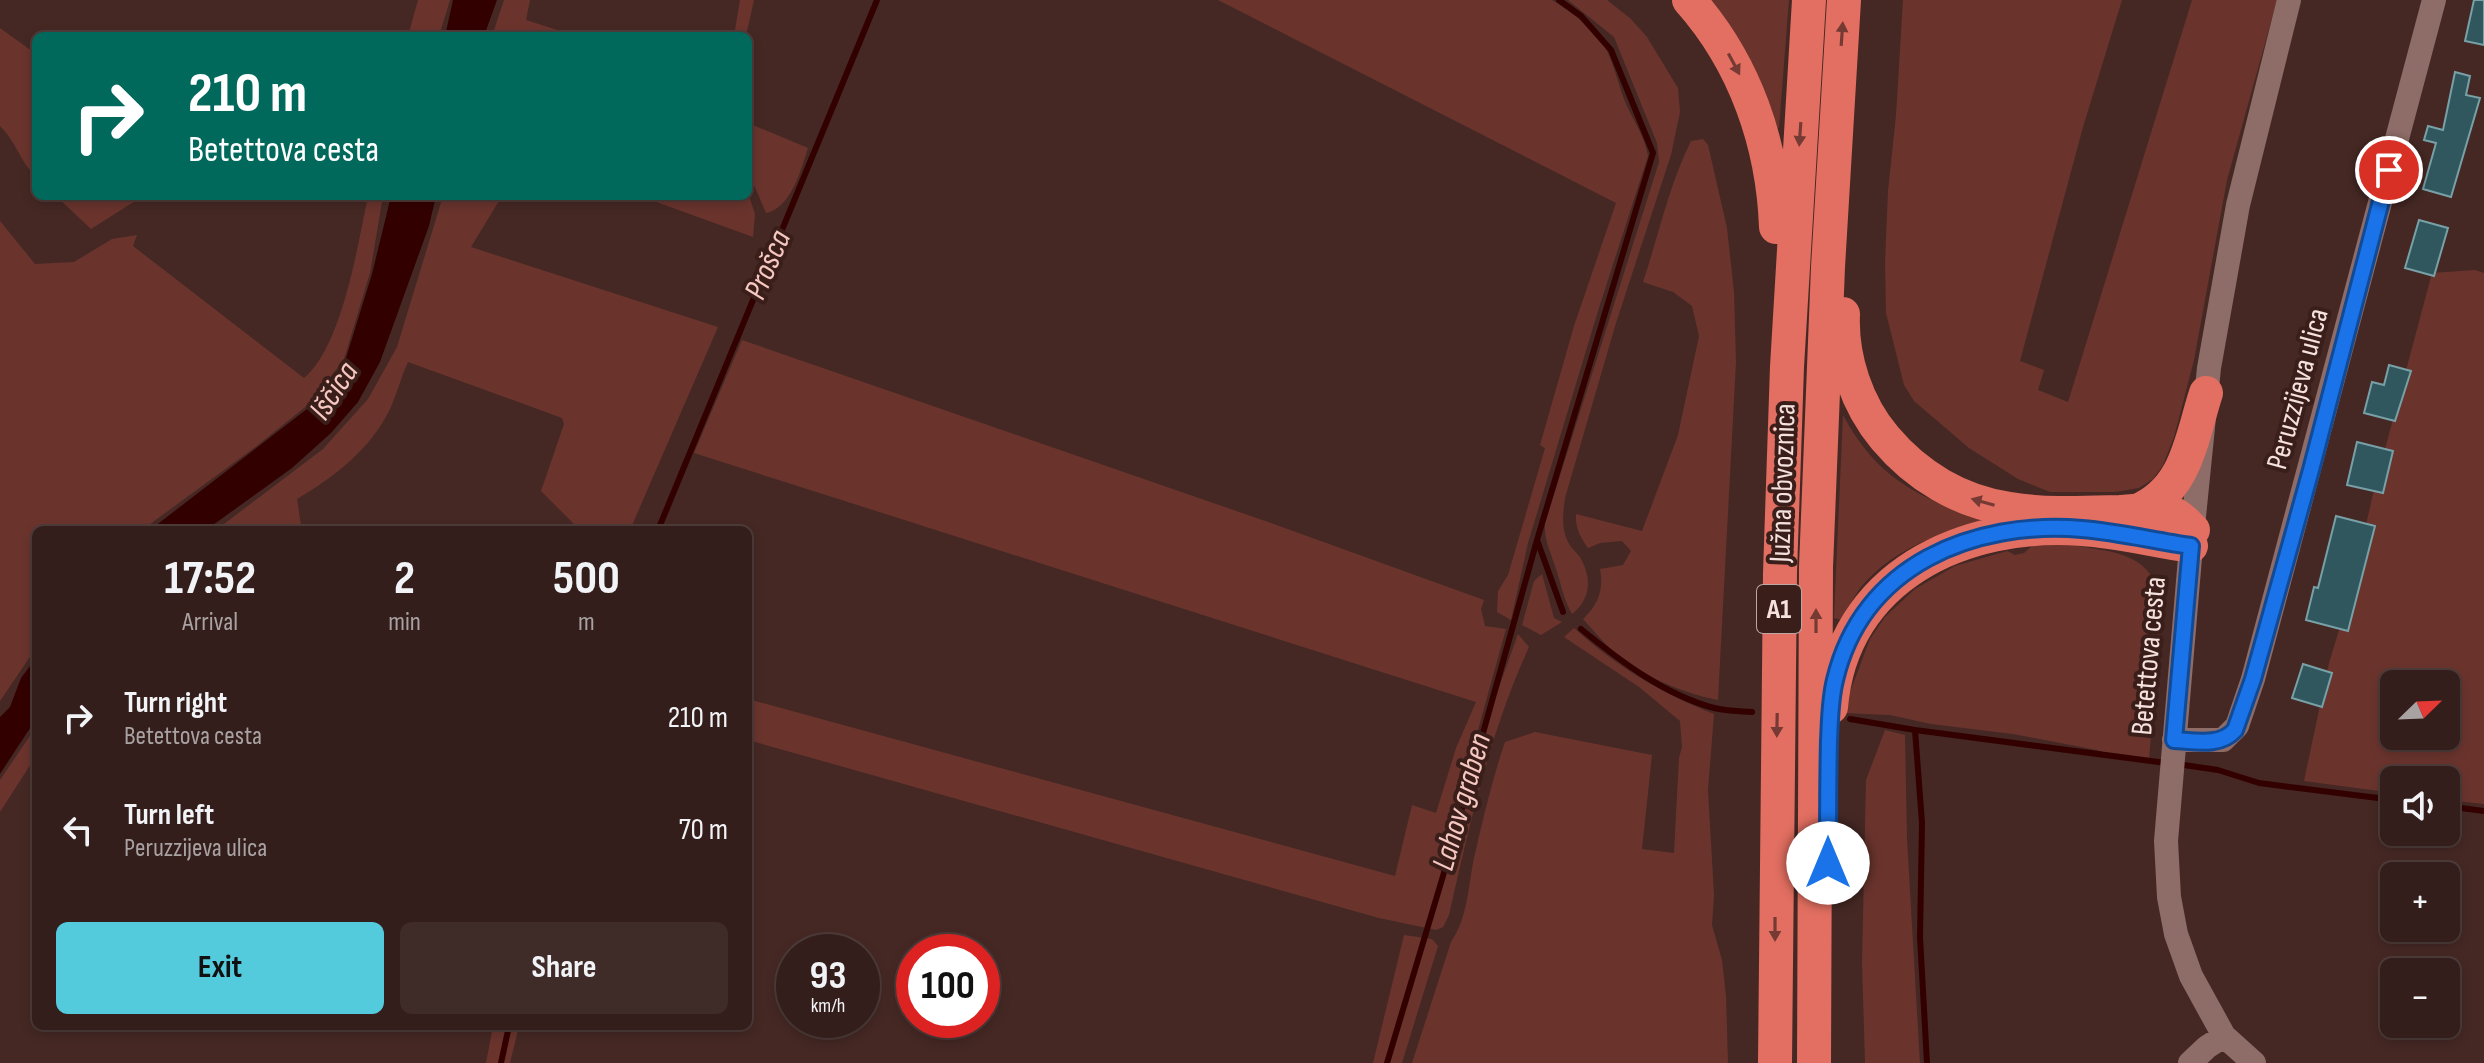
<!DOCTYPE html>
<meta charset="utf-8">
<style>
body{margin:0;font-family:"Sofia Sans Condensed",sans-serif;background:#3f2b28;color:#f1f3f6;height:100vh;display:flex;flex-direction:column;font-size:30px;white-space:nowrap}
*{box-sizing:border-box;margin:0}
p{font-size:26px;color:#a9a2a3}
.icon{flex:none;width:44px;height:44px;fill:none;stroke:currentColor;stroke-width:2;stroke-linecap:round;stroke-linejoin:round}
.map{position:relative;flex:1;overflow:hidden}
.side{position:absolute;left:32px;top:526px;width:720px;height:504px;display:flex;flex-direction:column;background:#341e1b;border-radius:12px;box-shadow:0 4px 12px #0003,0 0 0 2px #4e3c3a}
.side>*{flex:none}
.banner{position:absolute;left:32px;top:32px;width:720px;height:168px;border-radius:12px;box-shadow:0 4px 12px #0003,0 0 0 2px #4e3c3a;background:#00695c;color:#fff;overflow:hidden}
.needle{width:52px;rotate:67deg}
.tools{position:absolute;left:2380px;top:670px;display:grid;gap:16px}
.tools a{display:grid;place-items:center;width:80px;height:80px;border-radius:12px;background:#341e1b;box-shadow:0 4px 12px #0003,0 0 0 2px #4e3c3a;font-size:40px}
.speed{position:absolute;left:776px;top:934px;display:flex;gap:16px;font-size:40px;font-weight:700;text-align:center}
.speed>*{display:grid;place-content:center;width:104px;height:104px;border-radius:50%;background:#341e1b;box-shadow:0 4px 12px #0003,0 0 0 2px #4e3c3a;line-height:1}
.speed small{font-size:20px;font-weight:400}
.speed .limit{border:12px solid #d22;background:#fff;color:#111}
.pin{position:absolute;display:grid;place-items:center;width:68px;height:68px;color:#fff;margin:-34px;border:4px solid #fff;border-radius:50%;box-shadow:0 2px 8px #0007}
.me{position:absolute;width:88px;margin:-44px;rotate:0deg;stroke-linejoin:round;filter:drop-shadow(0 0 6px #0008)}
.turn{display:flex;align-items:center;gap:28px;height:168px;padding:0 24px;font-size:36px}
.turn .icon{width:104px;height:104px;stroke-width:2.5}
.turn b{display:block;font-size:56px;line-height:68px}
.eta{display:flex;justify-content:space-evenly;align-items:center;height:136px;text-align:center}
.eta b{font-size:48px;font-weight:700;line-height:56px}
.action{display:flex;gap:16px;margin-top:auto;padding:16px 24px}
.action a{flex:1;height:92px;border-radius:12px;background:#54cadd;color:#111;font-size:32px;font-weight:700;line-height:92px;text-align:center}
.action a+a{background:#3f2b28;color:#f1f3f6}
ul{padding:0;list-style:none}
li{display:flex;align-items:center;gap:24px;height:112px;padding:0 24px}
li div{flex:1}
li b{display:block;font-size:30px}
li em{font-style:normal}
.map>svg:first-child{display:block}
.green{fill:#6a342d;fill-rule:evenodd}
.water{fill:#300}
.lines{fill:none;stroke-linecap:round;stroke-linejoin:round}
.stream{stroke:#300;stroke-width:6}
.building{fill:#31575e;stroke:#78a0a7;stroke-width:2}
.minor{stroke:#8e6c67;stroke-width:24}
.highway{stroke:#e26f61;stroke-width:34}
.oneway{fill:#753a33}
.route-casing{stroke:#114b97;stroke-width:20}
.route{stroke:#1a73e8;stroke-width:14}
.labels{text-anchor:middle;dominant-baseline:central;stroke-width:8;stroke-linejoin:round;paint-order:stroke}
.shield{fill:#3a1e1a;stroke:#bda6a3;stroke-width:2}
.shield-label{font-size:28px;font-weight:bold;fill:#f5e1de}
.street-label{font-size:30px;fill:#f5e1de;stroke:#3a1e1a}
.water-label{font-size:32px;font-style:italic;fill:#f6c8c1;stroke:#3a1e1a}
</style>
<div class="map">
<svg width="2484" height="1063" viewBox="0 0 2484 1063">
<rect width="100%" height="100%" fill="#452824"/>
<path class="green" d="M418 0H450L439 36H408Z
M504 0H530L526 20 576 36H492Z
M740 0H754L746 36H734Z
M1218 0H1552C1572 13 1596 29 1607 51 1615 68 1619 87 1626 104 1634 122 1645 137 1648 156L1598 311 1528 543 1511 620 1497 612 1498 591 1508 575 1545 448 1540 445 1574 326 1616 203Z
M1568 0H1607L1631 19 1647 37 1678 88 1680 112 1671 155 1616 323 1565 498C1563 514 1561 527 1568 542 1571 548 1576 552 1580 557 1592 578 1591 599 1572 614 1563 598 1561 583 1555 566 1550 550 1544 540 1545 523L1659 162 1657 143 1614 37Z
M1700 0H1789L1779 127 1775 131Z
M1903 0H2122L2083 127 2020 361 2044 370 2038 390 2068 402 2192 0H2277L2227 180 2194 360 2174 437 2163 465 2153 479 2139 488 2115 492H2050L2018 479 1969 448 1914 401 1904 385 1886 313 1885 263 1888 191 1896 115Z
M0 28 36 54V177C20 162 16 141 0 126Z
M748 123 808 148C801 170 791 208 766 213L748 171Z
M1703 139 1708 145 1727 228 1734 292 1736 362 1718 700C1682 693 1642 676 1614 652 1603 642 1593 630 1583 619 1598 605 1604 590 1600 569L1623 565 1631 551 1622 541 1600 543 1588 548C1580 537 1575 527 1576 514L1642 531 1678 435 1699 336 1692 306 1673 292 1643 282C1659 234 1669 185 1691 141Z
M748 193 755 214 753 237 640 196H748Z
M56 196H143L91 229Z
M368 196H383L370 273 344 359 314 400 254 448 142 530H36V648L0 701V221L35 264 74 262 112 239 137 235 133 246 304 378C342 347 358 244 368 196Z
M443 196H502L471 247 718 327 630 530H580L541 491 564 424 562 418 408 362C401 377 397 394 390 409 371 449 334 477 297 499L301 525 318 530H216L323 449 368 399 397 347Z
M2475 270 2484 273V804L2446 800V780H2394V793L2304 781 2329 663 2353 584 2372 498 2432 273ZM2394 684H2446V736H2394Z
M742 340 1271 523 1484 600 1481 609 1485 626 1506 629 1463 784 1468 789 1472 785 1488 718 1518 634 1529 647C1490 732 1470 823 1449 915L1443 927 1436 930 1379 918 748 740V699L1395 876 1412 805 1436 813 1456 748 1476 702 694 453Z
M1843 415C1879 482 1921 498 1990 522 1943 531 1893 548 1861 587 1854 596 1848 609 1842 620L1834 618Z
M2065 544C2117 553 2160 551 2161 616L2149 759 2123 758 2097 750 2013 734 1931 724 1890 715 1842 713 1870 639 1885 617 1915 589 1955 566 2007 551 2015 555 2024 553 2032 546Z
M1542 574 1554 618 1562 622 1541 635 1522 625 1534 581Z
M1574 628C1614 665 1663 694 1714 714L1708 790 1714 895 1712 925 1722 960 1726 996 1728 1063H1412L1451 942C1468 917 1468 887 1474 858 1483 819 1492 780 1505 742L1535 732 1652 755 1642 849 1674 853 1679 758 1682 747 1680 721 1639 687 1564 637Z
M36 727V756L0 812V780Z
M1885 730 1905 735 1907 839 1920 1063H1865L1862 963 1866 780Z
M1404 935 1432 939 1438 946 1402 1063H1373Z
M493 1026H519L510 1063H486Z"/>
<path class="water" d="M453 0H497L484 36H445Z
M391 196H436L429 226 380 362 358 402 331 433 292 468 206 530H150L316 402 345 361 372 274Z
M36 658V719L0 774V717L10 707 21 678Z"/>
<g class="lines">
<path class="stream" d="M1559 0 1581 16 1611 50 1653 153 1537 540 1563 612
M658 530 877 0
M1581 629C1620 661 1665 695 1714 708 1726 711 1739 711 1752 712
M1850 719 1915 730 2166 763
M1915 730 1922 823 1920 937 1927 1063
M2177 764 2218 770 2259 783 2394 800
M2446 806 2484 811
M501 1063 509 1026
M1387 1063 1443 876 1537 540"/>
</g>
<path class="building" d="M2474 0H2484V45L2465 41Z
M2455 72 2470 76 2466 95 2480 98 2451 197 2423 189 2436 143 2424 140 2428 126 2443 130Z
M2419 220 2448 228 2434 276 2405 268Z
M2389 365 2411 371 2395 421 2364 413 2372 382 2384 385Z
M2357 442 2393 451 2383 493 2347 485Z
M2336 516 2375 526 2348 631 2306 620 2314 587 2318 588Z
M2303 664 2332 673 2322 707 2292 698Z"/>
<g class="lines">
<path class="minor" d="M2174 740H2223L2237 726 2253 679 2434 0
M2190 1063 2207 1047 2224 1036
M2254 1063 2224 1036 2191 976 2176 934 2169 897 2166 841 2191 546 2209 368 2238 205 2289 0"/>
<path class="highway" d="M1689 0C1745 63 1773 144 1776 227
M1843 314C1841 358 1857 405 1885 438 1917 476 1960 502 2010 509 2046 515 2084 513 2120 512 2137 511 2159 507 2174 514 2182 518 2187 524 2193 530
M2137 511C2187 490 2191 439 2206 393
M1831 707C1842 576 1964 520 2082 529 2118 531 2155 541 2191 546
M1775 1063 1780 573 1787 367 1809 0
M1814 1063 1816 567 1828 267 1844 0"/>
</g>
<defs><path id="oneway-solid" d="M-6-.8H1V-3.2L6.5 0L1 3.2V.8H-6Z" transform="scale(2)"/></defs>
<g class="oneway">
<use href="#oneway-solid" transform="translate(1842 34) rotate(-86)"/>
<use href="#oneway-solid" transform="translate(1734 64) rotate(62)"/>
<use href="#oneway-solid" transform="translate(1800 134) rotate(94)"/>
<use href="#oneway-solid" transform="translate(1983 502) rotate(-164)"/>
<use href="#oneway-solid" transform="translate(1816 621) rotate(-90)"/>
<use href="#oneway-solid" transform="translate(1777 725) rotate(91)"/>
<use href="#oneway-solid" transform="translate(1775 929) rotate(90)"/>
</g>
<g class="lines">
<g class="route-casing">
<path id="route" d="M1828 863C1828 822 1828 781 1829 741 1830 721 1830 700 1835 680 1862 565 1973 520 2082 529 2119 532 2155 541 2191 546L2174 740C2195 741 2220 747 2235 730L2253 679 2311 470 2389 170"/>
</g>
<use href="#route" class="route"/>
</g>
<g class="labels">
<rect class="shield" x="1757" y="585" width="44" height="48" rx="6"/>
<g class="shield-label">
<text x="1779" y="609">A1</text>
</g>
<g class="street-label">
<text transform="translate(2298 389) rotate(-75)">Peruzzijeva ulica</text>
<text transform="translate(1783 483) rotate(-88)">Južna obvoznica</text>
<text transform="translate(2149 656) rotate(-85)">Betettova cesta</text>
</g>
<g class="water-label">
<text transform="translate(768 265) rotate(-67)">Prošca</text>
<text transform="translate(334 391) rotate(-57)">Iščica</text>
<text transform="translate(1462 802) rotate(-74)">Lahov graben</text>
</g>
</g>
</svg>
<div class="tools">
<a><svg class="needle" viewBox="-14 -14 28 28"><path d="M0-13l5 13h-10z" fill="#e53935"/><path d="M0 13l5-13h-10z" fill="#a9a2a3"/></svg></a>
<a><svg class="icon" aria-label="sound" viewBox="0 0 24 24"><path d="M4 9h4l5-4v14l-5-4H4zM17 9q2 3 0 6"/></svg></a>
<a>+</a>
<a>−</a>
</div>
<div class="speed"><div>93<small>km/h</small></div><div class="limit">100</div></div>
<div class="pin" style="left:2389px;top:170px;background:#d93025"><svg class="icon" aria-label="arrive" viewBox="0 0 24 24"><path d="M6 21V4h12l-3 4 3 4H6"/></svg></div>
<svg class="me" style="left:1828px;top:863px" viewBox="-20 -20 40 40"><circle r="19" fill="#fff"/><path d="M0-13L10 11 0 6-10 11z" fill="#1a73e8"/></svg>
<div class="banner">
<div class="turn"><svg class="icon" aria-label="right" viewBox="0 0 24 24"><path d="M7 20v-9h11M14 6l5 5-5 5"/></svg><div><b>210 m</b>Betettova cesta</div></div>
</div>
<section class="side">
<div class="eta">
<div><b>17:52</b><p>Arrival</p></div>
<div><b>2</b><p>min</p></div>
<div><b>500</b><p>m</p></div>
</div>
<ul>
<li><svg class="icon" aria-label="right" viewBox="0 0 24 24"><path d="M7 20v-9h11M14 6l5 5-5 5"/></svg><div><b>Turn right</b><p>Betettova cesta</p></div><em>210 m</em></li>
<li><svg class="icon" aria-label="left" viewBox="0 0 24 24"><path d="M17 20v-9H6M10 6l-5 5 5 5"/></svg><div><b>Turn left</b><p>Peruzzijeva ulica</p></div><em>70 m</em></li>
</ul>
<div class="action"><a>Exit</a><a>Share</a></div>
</section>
</div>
